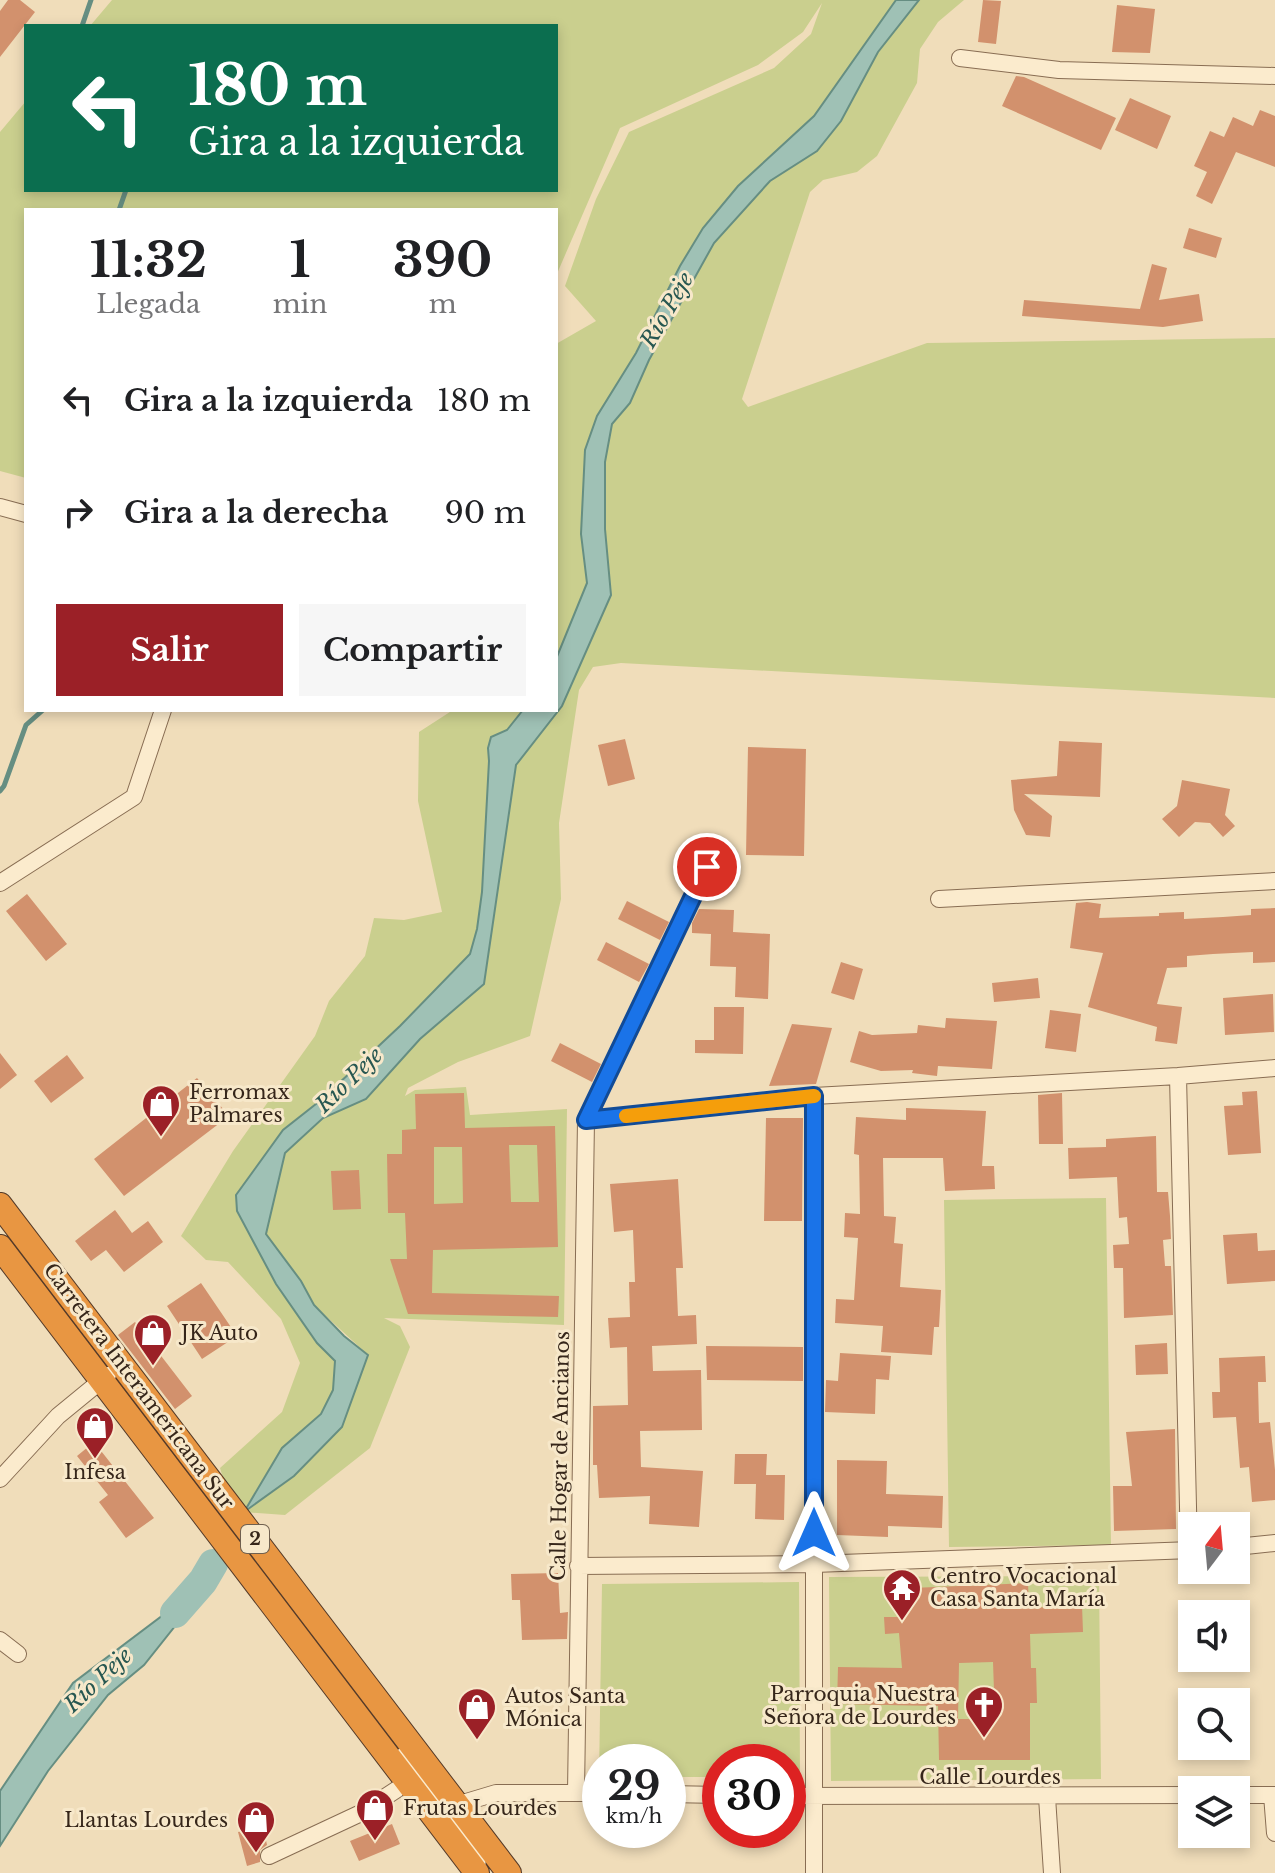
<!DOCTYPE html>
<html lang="es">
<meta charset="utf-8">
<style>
body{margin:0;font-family:"Libre Baskerville",serif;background:#f6f6f6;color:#202124;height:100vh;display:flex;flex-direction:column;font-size:30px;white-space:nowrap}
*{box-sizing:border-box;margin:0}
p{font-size:26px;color:#757577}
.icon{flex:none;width:44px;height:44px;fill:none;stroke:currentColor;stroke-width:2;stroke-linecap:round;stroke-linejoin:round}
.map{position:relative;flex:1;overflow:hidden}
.details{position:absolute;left:24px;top:208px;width:534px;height:504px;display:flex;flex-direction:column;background:#fff;border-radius:0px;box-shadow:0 4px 12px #0003}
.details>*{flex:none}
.top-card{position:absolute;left:24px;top:24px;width:534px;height:168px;border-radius:0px;box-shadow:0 4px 12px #0003;background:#0b6e4f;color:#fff;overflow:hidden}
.needle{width:52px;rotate:16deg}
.tools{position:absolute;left:1178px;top:1512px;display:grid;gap:16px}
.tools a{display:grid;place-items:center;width:72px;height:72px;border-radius:0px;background:#fff;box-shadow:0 4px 12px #0003;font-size:40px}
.speed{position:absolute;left:582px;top:1744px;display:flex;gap:16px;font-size:40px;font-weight:700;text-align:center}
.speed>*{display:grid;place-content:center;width:104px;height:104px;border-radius:50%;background:#fff;box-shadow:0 4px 12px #0003;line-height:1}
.speed small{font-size:20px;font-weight:400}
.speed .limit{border:12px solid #d22;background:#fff;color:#111}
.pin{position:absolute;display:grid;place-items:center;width:68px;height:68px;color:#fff;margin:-34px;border:4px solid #fff;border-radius:50%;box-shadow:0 2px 8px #0007}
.me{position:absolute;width:88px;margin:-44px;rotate:0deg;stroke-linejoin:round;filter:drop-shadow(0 0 6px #0008)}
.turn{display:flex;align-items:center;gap:28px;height:168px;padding:0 32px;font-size:36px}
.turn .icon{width:104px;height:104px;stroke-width:2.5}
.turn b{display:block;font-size:56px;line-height:68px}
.eta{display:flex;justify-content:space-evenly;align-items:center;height:136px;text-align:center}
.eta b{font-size:48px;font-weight:800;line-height:56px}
.cta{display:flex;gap:16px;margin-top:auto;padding:16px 32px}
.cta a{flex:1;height:92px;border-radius:0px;background:#9b2027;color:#fff;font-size:32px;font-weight:800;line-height:92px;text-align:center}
.cta a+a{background:#f6f6f6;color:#202124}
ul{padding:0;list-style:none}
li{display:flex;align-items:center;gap:24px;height:112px;padding:0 32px}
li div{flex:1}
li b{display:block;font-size:30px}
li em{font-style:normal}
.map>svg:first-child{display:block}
.green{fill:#cacf8e}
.water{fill:#9fc1b5;stroke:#668e82;stroke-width:2}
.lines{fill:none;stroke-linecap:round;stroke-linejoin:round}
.stream{stroke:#668e82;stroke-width:5}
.river{stroke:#9fc1b5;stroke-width:30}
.building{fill:#d2916d;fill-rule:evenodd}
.minor-casing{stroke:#886d53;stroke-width:18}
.highway-casing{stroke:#553b29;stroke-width:26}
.minor{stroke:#fbebcd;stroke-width:16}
.highway{stroke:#e89642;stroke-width:24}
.route-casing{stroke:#114b97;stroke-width:20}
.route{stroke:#1a73e8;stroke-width:14}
.slow{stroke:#f59e0b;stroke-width:14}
.labels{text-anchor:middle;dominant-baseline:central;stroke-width:6;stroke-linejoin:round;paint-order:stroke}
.shield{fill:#f7e8ca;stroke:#70604f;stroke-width:2}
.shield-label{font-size:18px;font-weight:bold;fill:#36261a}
.poi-label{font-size:20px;fill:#36261a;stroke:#f7e8ca;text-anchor:start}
.street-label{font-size:20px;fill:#36261a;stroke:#f7e8ca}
.water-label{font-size:22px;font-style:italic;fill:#275751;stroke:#f7e8ca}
</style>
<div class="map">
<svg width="1275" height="1873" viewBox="0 0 1275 1873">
<rect width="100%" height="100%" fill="#f0ddba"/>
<path class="green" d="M112 0H896L814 116 738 186 597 416 585 450 581 534 587 583 556 659V344L596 321 565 286 596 199 629 132 774 68 811 34 822 3 803 32 758 65 620 128 556 276V210H26V478L0 471V132L26 101V190H556V26H90Z
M919 0H964L938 22 920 49 917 83 877 156 857 172 823 180 810 192 742 399 748 407 927 343 1275 338V698L621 663 593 667 579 690 559 823 561 899 530 1036 458 1062 408 1088 405 1096 415 1090 466 1087 470 1115 567 1109 564 1325 384 1318 400 1326 410 1347 370 1448 285 1515 244 1512 227 1491 220 1468 282 1412 300 1363 281 1319 228 1262 206 1260 181 1236 233 1151 315 1036 329 1001 365 956 374 918 404 920 442 912 418 801 419 732 453 710H523L507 730 492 737 488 748 489 761 482 892 477 929 470 954 400 1026 321 1100 283 1130 237 1195V1211L276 1284 317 1343 335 1360 333 1390 321 1414 282 1448 245 1509 368 1355 314 1305 301 1281 266 1234 285 1153 323 1118 366 1099 420 1039 484 983 516 765 562 706 611 595 605 529V462L612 424 630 403 649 360 714 243 770 181 817 151 841 121 878 52Z
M1106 1198 1111 1545 949 1547 944 1200Z
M1099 1576 1101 1779 831 1781 829 1577Z
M799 1582 800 1778H788V1762H720V1777H668V1762H600L599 1777 602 1584Z"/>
<path class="water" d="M896 0H919L878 52 841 121 817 151 770 181 714 243 649 360 630 403 612 424 605 462V529L611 595 562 706 516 765 484 984 420 1039 366 1099 323 1118 285 1153 266 1234 301 1281 314 1305 344 1336 368 1355 342 1427 294 1476 244 1512 282 1448 321 1414 333 1390 335 1361 317 1343 276 1284 237 1211 236 1195 283 1130 321 1100 400 1026 470 954 477 929 482 892 489 761 488 748 491 737 507 730 523 710H556V659L587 583 581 534 585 450 597 416 636 353 680 266 703 228 738 186 814 116Z
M203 1581 195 1601 144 1665 108 1695 48 1771 0 1846V1791L73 1683 167 1612 183 1587Z"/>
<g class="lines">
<path class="stream" d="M82 26 91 0
M119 210 126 190
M0 791 4 786 26 725 43 710"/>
<path class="river" d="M175 1613 203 1581 213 1564"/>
</g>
<path class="building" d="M8 0H20L35 12 0 57V11Z
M983 0 1001 1 996 44 978 42Z
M1117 5 1155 9 1150 53 1112 52Z
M1016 76 1024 77 1116 118 1101 150 1002 106Z
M1130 98 1171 116 1157 149 1115 130Z
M1260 110 1275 116V167L1236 152 1212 204 1196 196 1207 172 1194 166 1210 131 1224 137 1233 117 1253 126Z
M1189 228 1222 238 1216 258 1183 248Z
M1152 264 1167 268 1159 300 1199 294 1203 321 1163 327 1022 316 1024 300 1140 309Z
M625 739 635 779 608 786 598 745Z
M1059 741 1102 743 1100 797 1024 794 1052 816 1050 837 1026 835 1014 810 1011 780 1057 776Z
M748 747 806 749 804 856 746 855Z
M1182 780 1230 789 1225 815 1235 826 1223 837 1210 823 1195 822 1179 837 1162 819 1177 806Z
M27 894 67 944 46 961 6 911Z
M627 901 669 922 660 940 618 919Z
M1087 902 1101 904 1099 918 1159 916V913L1184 912V919L1223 917 1251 915V909L1275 908V962L1253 963V952L1213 954 1187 956V967L1167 968 1157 1004 1182 1007 1177 1044 1155 1041 1157 1027 1088 1007 1103 953 1070 948 1076 903Z
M699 909 734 910 733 932 770 934 768 999 735 997 736 967 710 966 711 934 692 933V923Z
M606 942 649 964 639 982 597 960Z
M841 962 863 969 854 1000 831 993Z
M1038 978 1040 998 994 1002 992 983Z
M1273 994 1274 1032 1225 1035 1223 998Z
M714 1007H744L743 1054 695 1053V1040H714Z
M1050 1010 1081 1014 1076 1052 1045 1048Z
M946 1018 997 1021 992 1069 938 1066 937 1076 912 1073 913 1070 881 1071 850 1062 859 1031 872 1035 917 1033 918 1025 945 1028Z
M792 1024 832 1028 816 1084 769 1086Z
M560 1043 601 1064 592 1082 551 1061Z
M0 1053 17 1075 0 1089Z
M67 1055 84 1078 51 1103 34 1081Z
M197 1078 229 1116 124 1196 94 1159Z
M1257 1091 1261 1153 1228 1155 1224 1106 1243 1105 1242 1092Z
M464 1093 465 1128 555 1126 558 1247 433 1250 432 1293 559 1296 558 1317 408 1314 390 1259H407L405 1213H388L387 1154H402V1130L416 1129 415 1094ZM509 1145H537L539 1202H511ZM434 1147H462L463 1203 434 1204Z
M1062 1093 1063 1144H1039L1038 1095Z
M906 1108 986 1111 982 1166H994L995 1189 945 1191 943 1158H883L884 1216 896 1217 894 1243 903 1244 900 1287 941 1290 939 1327H934L932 1355 881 1352 883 1326 835 1323 836 1299 854 1300 858 1238 844 1237 845 1213 860 1214 859 1155 854 1154 856 1117 906 1120Z
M766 1118H803L802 1221H764Z
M1156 1136 1157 1192H1168L1170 1216 1171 1239 1163 1240 1165 1266H1171L1173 1315 1124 1318 1123 1268H1114L1113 1245 1129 1244 1127 1217 1119 1218 1117 1177 1069 1179 1068 1148 1106 1147V1139Z
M359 1170 361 1209 333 1210 331 1171Z
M678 1179 683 1268H676L678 1316 696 1315 697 1344 652 1346 653 1371 701 1370 702 1430 640 1431 641 1467 703 1471 699 1527 649 1524 650 1496 599 1498 597 1465H593V1406L628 1405 627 1347 610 1348 608 1318 630 1317 629 1282H635L633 1230 614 1232 610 1184Z
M115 1210 132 1233 148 1221 163 1242 124 1272 106 1250 91 1261 75 1241Z
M1257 1233 1258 1251 1275 1250V1281L1227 1284 1223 1235Z
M201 1283 237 1336 202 1359 167 1306Z
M135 1322 192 1396 175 1409 118 1335Z
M1167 1343 1168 1374 1136 1375 1135 1345Z
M706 1346 803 1347V1381L707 1380Z
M840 1353 891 1356 889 1380 876 1379 875 1414 825 1412 826 1380 838 1381Z
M1265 1356 1266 1382H1258L1259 1423 1270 1422 1275 1470V1500L1252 1502 1249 1467 1240 1468 1236 1417 1213 1418 1212 1392H1220L1219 1358Z
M1175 1429 1176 1529 1114 1531 1113 1486H1132L1126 1432Z
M94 1442 154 1518 126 1538 99 1502 108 1495 77 1456Z
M735 1454H767L766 1475H785L784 1520 755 1519 756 1484H734Z
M837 1460 887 1461 886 1494 943 1496 942 1528 888 1526V1537L837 1535Z
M558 1573 560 1613 568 1612 567 1639 522 1640 520 1600H512L511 1574Z
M1028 1583 1029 1608 1082 1605 1083 1632 1030 1634 1031 1668H1036L1037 1703H1030V1760H939L938 1706 837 1704 838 1667 902 1668 899 1633 885 1634 884 1617H898L896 1599 912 1588ZM993 1662 995 1719H958L959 1663Z
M392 1824 400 1844 359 1861 350 1841Z
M263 1826 267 1845 260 1850V1862L247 1866 238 1832Z"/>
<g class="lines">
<g class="minor-casing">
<path id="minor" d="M960 58 1059 70 1275 76
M0 507 26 514
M0 883 134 797 163 710
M939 899 1275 881
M1178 1076 1189 1550
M814 1096V1873
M586 1120 814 1096 1178 1076 1275 1068
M0 1479 58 1416 108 1375
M1236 1547 1275 1543
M578 1566 814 1564 1192 1550
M0 1640 18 1654
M403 1756 428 1790 451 1802
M576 1792 586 1120 707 867
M668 1794 720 1795
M1236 1795H1275
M1272 1795 1275 1833
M788 1796 1192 1795
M1047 1797 1052 1873
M456 1805 496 1793H600
M456 1810C455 1835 485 1847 476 1870
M269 1856 361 1813 408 1782"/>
</g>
<g class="highway-casing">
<path id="highway" d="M0 1205 509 1873
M0 1247 477 1873"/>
</g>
<use href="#minor" class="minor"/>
<use href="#highway" class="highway"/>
</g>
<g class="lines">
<g class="route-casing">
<path id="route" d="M707 867 586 1120 814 1096V1533"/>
</g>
<use href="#route" class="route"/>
<path class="slow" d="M626 1116 814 1096"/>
</g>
<defs>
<g id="shop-pin" transform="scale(2)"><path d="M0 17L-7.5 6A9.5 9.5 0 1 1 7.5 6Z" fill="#9b2027" stroke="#f7e8ca"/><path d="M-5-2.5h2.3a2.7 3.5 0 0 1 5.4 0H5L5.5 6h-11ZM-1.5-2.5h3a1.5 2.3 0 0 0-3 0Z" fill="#fff"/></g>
<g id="temple-pin" transform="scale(2)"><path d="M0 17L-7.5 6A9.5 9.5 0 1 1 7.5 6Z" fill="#9b2027" stroke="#f7e8ca"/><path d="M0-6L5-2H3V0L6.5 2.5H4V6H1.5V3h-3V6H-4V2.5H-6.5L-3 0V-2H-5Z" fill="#fff"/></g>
<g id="church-pin" transform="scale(2)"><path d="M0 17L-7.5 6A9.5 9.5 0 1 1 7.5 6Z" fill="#9b2027" stroke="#f7e8ca"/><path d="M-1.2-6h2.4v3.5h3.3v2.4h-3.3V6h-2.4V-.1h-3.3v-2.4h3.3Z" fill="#fff"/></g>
</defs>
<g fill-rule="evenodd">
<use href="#shop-pin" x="161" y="1104"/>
<use href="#shop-pin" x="153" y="1333"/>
<use href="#shop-pin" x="95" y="1426"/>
<use href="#temple-pin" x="902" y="1588"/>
<use href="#church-pin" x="984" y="1705"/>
<use href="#shop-pin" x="477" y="1707"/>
<use href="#shop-pin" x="375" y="1808"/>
<use href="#shop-pin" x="256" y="1820"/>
</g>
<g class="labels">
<rect class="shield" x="241" y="1525" width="28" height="28" rx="6"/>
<g class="shield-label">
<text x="255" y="1539">2</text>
</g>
<g class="poi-label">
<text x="189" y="1092">Ferromax<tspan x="189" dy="23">Palmares</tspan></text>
<text x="181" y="1333">JK Auto</text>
<text x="95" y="1472" text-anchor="middle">Infesa</text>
<text x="930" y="1576">Centro Vocacional<tspan x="930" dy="23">Casa Santa María</tspan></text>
<text x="956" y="1694" text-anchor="end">Parroquia Nuestra<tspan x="956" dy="23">Señora de Lourdes</tspan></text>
<text x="505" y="1696">Autos Santa<tspan x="505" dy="23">Mónica</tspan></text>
<text x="403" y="1808">Frutas Lourdes</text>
<text x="228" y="1820" text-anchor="end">Llantas Lourdes</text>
</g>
<g class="street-label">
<text transform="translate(139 1386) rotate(53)">Carretera Interamericana Sur</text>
<text transform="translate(560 1456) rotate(-89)">Calle Hogar de Ancianos</text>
<text x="990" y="1777">Calle Lourdes</text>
</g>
<g class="water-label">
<text transform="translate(667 310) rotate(-60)">Río Peje</text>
<text transform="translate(349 1080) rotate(-44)">Río Peje</text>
<text transform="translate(98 1680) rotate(-43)">Río Peje</text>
</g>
</g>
</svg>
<div class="tools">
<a><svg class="needle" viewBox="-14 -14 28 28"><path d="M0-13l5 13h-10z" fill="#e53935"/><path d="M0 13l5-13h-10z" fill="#757577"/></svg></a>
<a><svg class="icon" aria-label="sound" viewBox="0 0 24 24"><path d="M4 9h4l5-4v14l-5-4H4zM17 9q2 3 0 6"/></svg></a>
<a><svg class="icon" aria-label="search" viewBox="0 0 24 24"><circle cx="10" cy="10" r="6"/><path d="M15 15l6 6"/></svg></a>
<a><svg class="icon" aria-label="layers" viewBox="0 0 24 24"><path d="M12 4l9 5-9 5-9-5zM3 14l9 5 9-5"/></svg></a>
</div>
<div class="speed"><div>29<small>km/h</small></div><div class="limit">30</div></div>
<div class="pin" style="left:707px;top:867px;background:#d93025"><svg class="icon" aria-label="arrive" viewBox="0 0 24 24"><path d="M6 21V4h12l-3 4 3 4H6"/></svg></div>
<svg class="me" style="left:814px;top:1533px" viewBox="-20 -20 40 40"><path d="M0-17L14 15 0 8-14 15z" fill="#1a73e8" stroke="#fff" stroke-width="4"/></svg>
<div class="top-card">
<div class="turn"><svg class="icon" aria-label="left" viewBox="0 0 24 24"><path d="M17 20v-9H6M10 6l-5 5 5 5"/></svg><div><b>180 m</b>Gira a la izquierda</div></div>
</div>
<section class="details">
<div class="eta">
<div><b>11:32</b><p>Llegada</p></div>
<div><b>1</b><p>min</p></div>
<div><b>390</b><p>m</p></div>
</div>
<ul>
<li><svg class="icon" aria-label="left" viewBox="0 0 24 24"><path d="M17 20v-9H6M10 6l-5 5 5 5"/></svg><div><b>Gira a la izquierda</b></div><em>180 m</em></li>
<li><svg class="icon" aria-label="right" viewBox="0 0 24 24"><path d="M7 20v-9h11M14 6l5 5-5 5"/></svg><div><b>Gira a la derecha</b></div><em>90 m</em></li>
</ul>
<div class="cta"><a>Salir</a><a>Compartir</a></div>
</section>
</div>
